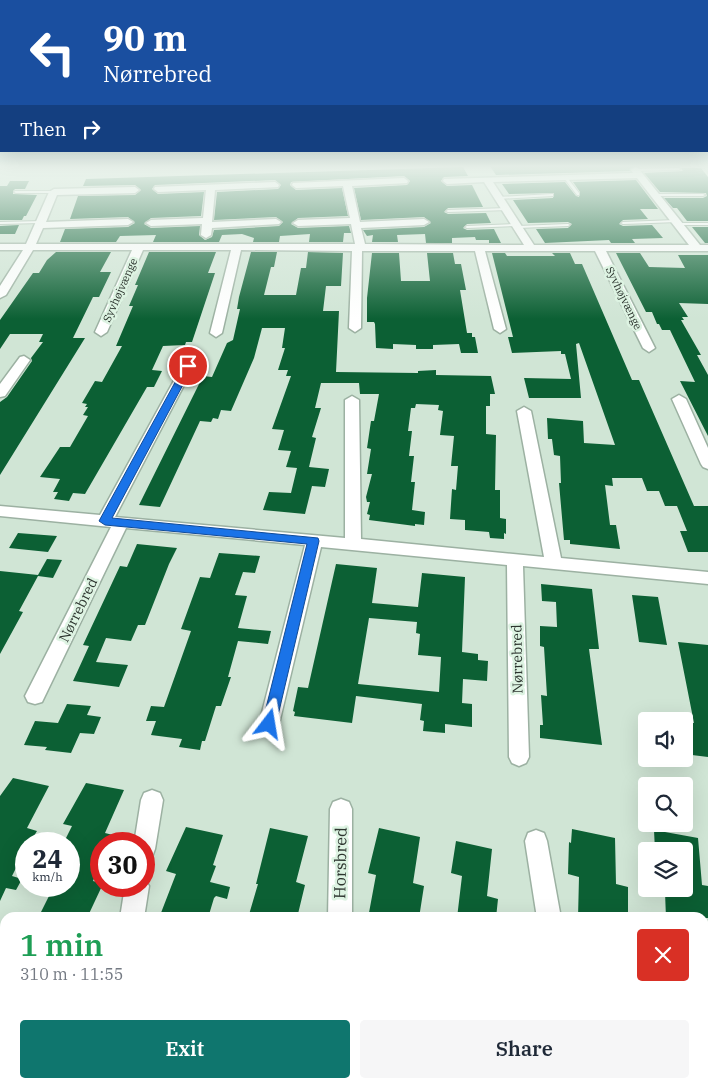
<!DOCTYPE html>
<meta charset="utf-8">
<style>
body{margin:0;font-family:"IBM Plex Serif",serif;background:#f6f6f7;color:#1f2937;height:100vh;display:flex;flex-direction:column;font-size:19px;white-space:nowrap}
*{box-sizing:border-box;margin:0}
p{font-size:16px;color:#747a83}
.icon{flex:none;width:28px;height:28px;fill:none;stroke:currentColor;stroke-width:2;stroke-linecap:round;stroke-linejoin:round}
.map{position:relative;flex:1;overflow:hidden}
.panel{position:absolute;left:0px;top:912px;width:709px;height:176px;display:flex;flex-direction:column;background:#fff;border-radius:15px 15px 0 0;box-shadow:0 5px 20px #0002}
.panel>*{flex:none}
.guide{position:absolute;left:0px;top:0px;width:709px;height:152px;box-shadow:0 5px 20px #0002;background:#1a4fa0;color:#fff;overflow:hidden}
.controls{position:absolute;left:638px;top:712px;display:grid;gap:10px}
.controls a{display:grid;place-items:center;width:55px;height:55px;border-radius:5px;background:#fff;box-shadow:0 5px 20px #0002;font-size:25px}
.speed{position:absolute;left:15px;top:832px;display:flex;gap:10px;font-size:25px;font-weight:700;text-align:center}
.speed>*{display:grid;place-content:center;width:65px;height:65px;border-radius:50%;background:#fff;box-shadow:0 5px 20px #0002;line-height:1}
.speed small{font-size:12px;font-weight:400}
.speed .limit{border:8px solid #d22;background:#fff;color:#111}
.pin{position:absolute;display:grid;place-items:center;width:42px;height:42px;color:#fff;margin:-21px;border:2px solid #fff;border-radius:50%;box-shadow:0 1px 5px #0007}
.me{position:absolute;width:55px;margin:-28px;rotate:14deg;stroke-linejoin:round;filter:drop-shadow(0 0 4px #0008)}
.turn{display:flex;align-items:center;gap:18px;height:105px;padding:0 20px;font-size:22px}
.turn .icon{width:65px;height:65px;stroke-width:2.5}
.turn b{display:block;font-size:35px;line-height:42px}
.then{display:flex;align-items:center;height:48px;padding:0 20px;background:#0003;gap:10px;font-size:19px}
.round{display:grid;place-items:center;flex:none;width:52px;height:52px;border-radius:5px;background:#f6f6f7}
.headline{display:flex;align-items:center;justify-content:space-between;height:85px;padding:0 20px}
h1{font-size:30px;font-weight:600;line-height:38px;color:#1e9e55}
.action{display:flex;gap:10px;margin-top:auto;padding:10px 20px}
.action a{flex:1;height:58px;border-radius:5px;background:#0f766e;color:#fff;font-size:20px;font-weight:600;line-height:58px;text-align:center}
.action a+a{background:#f6f6f7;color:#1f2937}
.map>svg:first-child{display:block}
.building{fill:#0c6034;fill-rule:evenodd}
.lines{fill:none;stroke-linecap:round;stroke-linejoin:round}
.service-casing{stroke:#9cb1a2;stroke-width:2}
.minor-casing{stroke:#9cb1a2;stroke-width:3}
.service{fill:#fff;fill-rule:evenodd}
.minor{fill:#fff;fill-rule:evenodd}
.route{fill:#1a73e8;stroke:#114b97}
.labels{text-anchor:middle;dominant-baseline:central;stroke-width:5;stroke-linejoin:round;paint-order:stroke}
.far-street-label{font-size:11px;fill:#2d352f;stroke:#ddf3e2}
.street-label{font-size:14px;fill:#2d352f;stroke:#ddf3e2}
.near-street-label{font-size:16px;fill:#2d352f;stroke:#ddf3e2}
</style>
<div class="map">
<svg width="708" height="1088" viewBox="0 0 708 1088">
<rect width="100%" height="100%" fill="#d0e5d5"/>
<path class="building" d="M490 166H633L630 171 496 175Z
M463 167 468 176 444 177 441 181 447 186 472 185 483 207 448 208 444 212 448 214 486 213 491 223 467 224 463 228 467 230 494 229 501 243H489V240H476L475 237 452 238V243H426L425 234 397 235 398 242H372L373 235 367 236 363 230 424 227 431 223 424 217 361 220 354 188 407 185 410 181 404 176 291 182 290 185 296 190 342 188 348 216 298 218 291 224 298 228 349 226 351 233H344L343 242H309L310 234 280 236 279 242H253L254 238 242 234 222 235 219 242H153L156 235 120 236 116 242H60L65 229 128 227 135 223 128 217 70 219 78 196 135 195 141 190 135 185 83 186 86 179ZM275 180 281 185 278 189 217 192 214 220 276 217 283 222 279 226 214 230 212 237 205 240 199 235 200 226 151 228 144 224 151 218 201 216 204 192 158 194 152 189 155 185Z
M681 168H701L708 177V221H687L677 208H673L664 198H703L707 196 706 193 660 192 644 173 683 171Z
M636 180 658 209H640L648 219 623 220 619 224 623 226 652 225 663 238 632 239 635 243H611L609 240 545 243 536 229 568 228 572 224 568 222 528 223 513 200 553 198 554 193 509 194 502 184 565 182 576 196 579 197 580 192 573 182Z
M10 181H29L25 189H15L13 191V194L37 195 26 216H24L22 220H0V186H7Z
M19 225 15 234H0V226Z
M692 227H708V243H705Z
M56 252H111L100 272H111L99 297H93L73 338H85L0 475V402L7 397 32 361 31 358 43 342H39L43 334H10L0 349V320L33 273H39L47 260Z
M149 252H216L208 273H215L192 342H186L185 345 163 346 152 370 162 371 154 387H147L85 494 73 493 69 501 54 499 58 492H53L60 479 40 477 60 447H70L88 416 83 415 88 407H85L87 404 82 403 95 381 102 382 122 346H116L133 306H129L138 285H135Z
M251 252H277L274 267H271L264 295H296L301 268H306L308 252 343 253 341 286H326L323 311H339L336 372 418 373V371L436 370V375L491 376 495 394H490V406H486V434L496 435 495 490H500V518L506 519V534L504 533V539L490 538 489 532 465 530V520L450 519 452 489 456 490 458 466H451L454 436 440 435 443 411 438 410 439 405 416 404 415 408H411L408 431H412L409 456H414L411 482H415L412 510 425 512 424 525 415 524V526L369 520 370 515 367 514 370 502H367L366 497 372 474H367L371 449 367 448 371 421H374L379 394H360L359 383H321L315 408H321L312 437 316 438 309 467 329 469 325 487 312 486 305 514 263 510 269 492 291 493 297 468 286 467 291 451 278 450 284 430 272 429 291 376H286L288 370H278L285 348H282L285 328H262L254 358 231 411 221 410 218 419 213 418 211 422 200 421 160 507 139 505 203 376 212 377 227 343 233 340 240 309H237L239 297Z
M372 253H399L401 281H430L427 253H453L455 264H461L466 290H460L467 333H472V337H475L478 353H461L459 344 433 345V349H416V345L393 344V349L376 348 375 324 374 322H367V298Z
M492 253H505L507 256H555L552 253H570L575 264H582L632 380H639L694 506H708V552H688L680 531H687L677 506H665L659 491H647L642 478H612L613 486 605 485 610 525H616L620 549 570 544V540H564L559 483H561L560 456 554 455 552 439H548L547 418 583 421 584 443 615 445 579 343 576 344 581 398H529L524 378 571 379 565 354H561V351L512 353 508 337H513Z
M616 253H640L649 267 685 268 678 255H708V304L679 303 688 317H682L684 320H681L701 355H697L708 375V436L680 381 695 382 670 330H662L659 324H657L652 312H646Z
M18 533 57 536 48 552 9 548Z
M137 544 177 548 169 564 145 625H138L131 641 106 638 96 662 128 665 119 687 73 681 89 646 83 645 120 566 127 567Z
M219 553 260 556 255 573 243 572 235 595 247 596 238 628 271 631 268 644 238 641 228 677H231L221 706H216L205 741H202L200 750 179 747 182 739 151 735 156 721H146L151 706 164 707 191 631 181 629 200 577 210 578Z
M47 559 62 560 53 578 38 576 19 611 23 612 0 654V571L38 575Z
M336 564 377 568 372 603 418 607 422 573 465 577 462 652 478 654V660L488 661 487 681 463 679 462 703 472 704V727L445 724V733L423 731 424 721 420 720 422 704 356 696 352 723 294 716 295 712 293 711 298 687 308 688ZM369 618 417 622 416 633 420 634 418 655 441 657 439 692 358 684Z
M541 584 592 589 599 649H589L602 745 540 738V725H543L541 695 547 696 544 647 540 646V626L557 627 556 602 542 601Z
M632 595 658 597 667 645 639 642Z
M678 642 708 645V757L684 754V722L694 723Z
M67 704 91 706 87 715 101 717 94 734 80 733 71 753 45 750 47 747 24 745 35 721 58 723Z
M13 778 49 786 27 828 37 831 31 841 26 844V848L12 876 22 879 16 890 6 888 0 901V796Z
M86 783 124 790 105 833 129 839V844H101V860L93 881 101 883 102 886 87 918H38L53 888 69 886V844H63L72 826 63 824Z
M186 827 223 835 213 865 216 866 210 882 230 887 227 899 216 896 214 898 208 918H159L176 874 166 871Z
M270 828 308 836 296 882 305 885 297 918H248L258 884H256Z
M379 828 420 837 413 883 424 886 419 918H368L376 875 368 873Z
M572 829 615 838 616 884 628 887V918H578L579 877 568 874 569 842 571 843Z
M654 830 698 838 702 885 708 886V918H666L665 892 667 893V889H684V851H655Z
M456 841 492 849 487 896 498 899 496 918H457L462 876 451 873Z"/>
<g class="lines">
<g class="service-casing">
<path id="service" d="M678 168 680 169 679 170 635 171 633 170 635 169Z
M564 176H566L579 193V195H577L564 178Z
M15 191H54L56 192 54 193H16L14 192Z
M552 194H553V196L498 199 496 198 498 197Z
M654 194H703L705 195 703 196H654Z
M506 208H508V210L448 212 446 211 448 210Z
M676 220 678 221V222L623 224 621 223 623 222Z
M43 221V223H41L0 224V222Z
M676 223H708V225H676Z
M516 224H518V226L568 224 570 225 568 226 518 228H516V226L467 228 465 227 467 226Z"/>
</g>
<g class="minor-casing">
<path id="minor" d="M635 167 638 168 700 245H708V251H606L655 348 649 352 643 348 595 251H485L506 329 500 333 494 329 475 251H362L361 328 355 332 349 328 352 251 241 250 222 333 216 337 210 333 231 250H143L107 332 101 336 95 332 132 250H33L6 295 0 298V286L23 250H0V244H26L49 192 54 189 135 187 139 190 135 193 57 195 46 222 128 219 133 222 128 225 43 228 36 244H355L351 224 298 226 293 223 298 220 350 218 343 186 296 188 292 185 293 183 404 178 408 181 407 183 352 186 360 222 424 219 429 222 424 225 361 228 365 244 524 245 484 182 447 184 443 181 444 179 633 173 631 170ZM637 178 689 245H534L493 182Z
M275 182 279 185 278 187 215 190 212 222 276 219 281 222 279 224 212 228 211 235 206 238 201 235 202 224 151 226 146 223 151 220 203 218 206 190 158 192 154 189 155 187Z
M24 356 30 360 5 396 0 397V384L20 357Z
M188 362 194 366 115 517 345 538V400L352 396 359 400 361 539 544 557 517 411 524 407 531 411 561 558 708 572V584L523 566 529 757 526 763 519 766 512 763 509 757 507 565 321 547 279 724 276 730 269 733 262 730 259 724 305 545 126 528 42 702 35 704 28 702 25 696 111 527 0 516V506L100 515 182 366Z
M679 395 686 399 708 448V469L703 467 701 464 672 399Z
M152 790 160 793 163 800 155 849 152 857 144 860V844H134L141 800 144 793Z
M341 799 349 802 352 809V918H328L330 809 333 802Z
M536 830 544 833 547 841 561 918H537L525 841 528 833Z
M144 877 149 886 144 918H120L125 886H144Z
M88 1084H116L115 1088H87Z
M323 1084H351V1088H323Z
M562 1084H590L591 1088H563Z"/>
</g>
<use href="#service" class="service"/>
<use href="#minor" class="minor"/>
</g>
<linearGradient id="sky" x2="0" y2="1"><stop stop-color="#63acb4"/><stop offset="0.52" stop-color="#eaf3ec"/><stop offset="1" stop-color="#eaf3ec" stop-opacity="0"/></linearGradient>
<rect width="708" height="319" fill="url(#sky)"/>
<path class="route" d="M188 363 193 366 112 518 318 538 319 541 276 724 274 728 269 730 264 728 262 724 307 544 105 525 99 521 184 366Z"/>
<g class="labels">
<g class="far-street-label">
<text transform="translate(120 290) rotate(-66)">Syvhøjvænge</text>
<text transform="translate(624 298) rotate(64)">Syvhøjvænge</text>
</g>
<g class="street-label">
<text transform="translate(78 610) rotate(-64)">Nørrebred</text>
<text transform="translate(517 659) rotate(-91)">Nørrebred</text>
</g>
<g class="near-street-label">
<text transform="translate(340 863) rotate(-89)">Horsbred</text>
</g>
</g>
</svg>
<div class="controls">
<a><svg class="icon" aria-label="sound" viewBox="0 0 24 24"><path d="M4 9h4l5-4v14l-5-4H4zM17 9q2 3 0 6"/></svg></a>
<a><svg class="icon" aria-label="search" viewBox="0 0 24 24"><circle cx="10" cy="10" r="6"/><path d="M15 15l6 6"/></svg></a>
<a><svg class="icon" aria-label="layers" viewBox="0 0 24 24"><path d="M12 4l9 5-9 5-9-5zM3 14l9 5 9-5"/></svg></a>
</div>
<div class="speed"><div>24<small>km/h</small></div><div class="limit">30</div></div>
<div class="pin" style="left:188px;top:366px;background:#d93025"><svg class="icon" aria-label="arrive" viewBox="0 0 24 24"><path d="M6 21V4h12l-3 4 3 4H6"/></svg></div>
<svg class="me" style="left:269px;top:724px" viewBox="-20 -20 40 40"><path d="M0-17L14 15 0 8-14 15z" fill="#1a73e8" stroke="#fff" stroke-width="4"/></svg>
<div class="guide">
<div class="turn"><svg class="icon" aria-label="left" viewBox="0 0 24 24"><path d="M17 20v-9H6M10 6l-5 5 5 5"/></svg><div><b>90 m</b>Nørrebred</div></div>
<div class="then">Then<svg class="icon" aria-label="right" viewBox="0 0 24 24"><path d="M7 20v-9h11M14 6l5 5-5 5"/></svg></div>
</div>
<section class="panel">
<div class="headline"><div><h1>1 min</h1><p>310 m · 11:55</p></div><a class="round" style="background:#d93025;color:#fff"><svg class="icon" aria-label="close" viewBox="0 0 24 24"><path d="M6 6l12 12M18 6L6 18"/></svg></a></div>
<div class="action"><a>Exit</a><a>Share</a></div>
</section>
</div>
